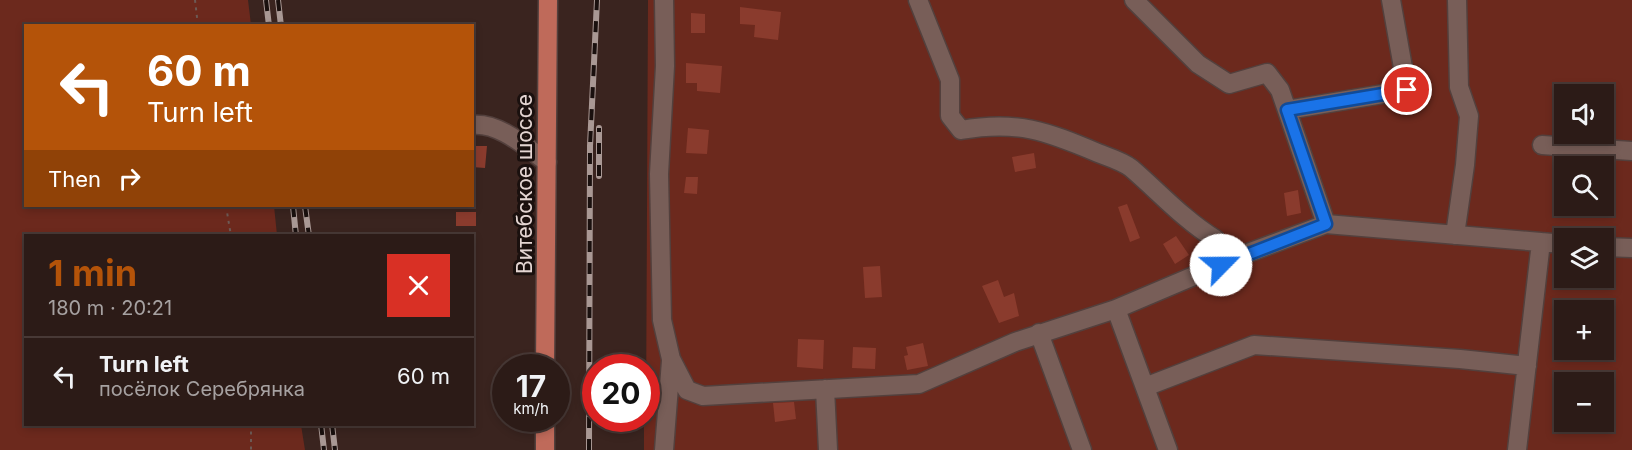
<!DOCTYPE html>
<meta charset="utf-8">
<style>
body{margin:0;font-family:Inter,sans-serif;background:#382824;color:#f1f3f6;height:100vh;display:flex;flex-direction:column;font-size:22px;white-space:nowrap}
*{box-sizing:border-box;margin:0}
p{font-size:20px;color:#a6a1a1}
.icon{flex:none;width:33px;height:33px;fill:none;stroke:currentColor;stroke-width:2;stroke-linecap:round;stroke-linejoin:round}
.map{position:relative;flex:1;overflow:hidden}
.details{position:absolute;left:24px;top:234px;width:450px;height:192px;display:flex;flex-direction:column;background:#2c1b17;border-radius:0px;box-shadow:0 3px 9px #0003,0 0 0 2px #483936}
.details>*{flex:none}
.guide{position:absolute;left:24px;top:24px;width:450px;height:183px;border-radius:0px;box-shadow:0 3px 9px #0003,0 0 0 2px #483936;background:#b45309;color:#fff;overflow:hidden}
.controls{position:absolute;left:1554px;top:84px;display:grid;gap:12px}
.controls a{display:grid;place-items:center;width:60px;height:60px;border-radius:0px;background:#2c1b17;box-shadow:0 3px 9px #0003,0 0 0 2px #483936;font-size:30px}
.speed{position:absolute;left:492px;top:354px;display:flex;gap:12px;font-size:30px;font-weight:700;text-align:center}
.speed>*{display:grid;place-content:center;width:78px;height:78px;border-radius:50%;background:#2c1b17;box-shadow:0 3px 9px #0003,0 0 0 2px #483936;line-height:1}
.speed small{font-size:15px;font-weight:400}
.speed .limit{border:9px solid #d22;background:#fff;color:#111}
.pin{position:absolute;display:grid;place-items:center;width:51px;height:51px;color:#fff;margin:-26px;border:3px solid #fff;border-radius:50%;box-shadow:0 2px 6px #0007}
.me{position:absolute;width:66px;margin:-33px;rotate:67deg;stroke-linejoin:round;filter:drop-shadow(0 0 4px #0008)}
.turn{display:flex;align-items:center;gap:21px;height:126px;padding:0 24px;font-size:27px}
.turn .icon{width:78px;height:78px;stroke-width:2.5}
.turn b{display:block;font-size:42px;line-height:51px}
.then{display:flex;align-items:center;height:57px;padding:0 24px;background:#0003;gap:12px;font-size:22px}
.round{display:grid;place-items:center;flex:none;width:63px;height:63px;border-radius:0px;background:#382824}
.summary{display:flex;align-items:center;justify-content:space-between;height:102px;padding:0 24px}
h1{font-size:36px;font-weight:700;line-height:45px;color:#b45309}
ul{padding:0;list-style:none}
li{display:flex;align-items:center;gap:18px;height:78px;padding:0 24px;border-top:2px solid #483936}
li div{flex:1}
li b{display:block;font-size:22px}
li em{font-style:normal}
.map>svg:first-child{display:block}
.green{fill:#6c291d;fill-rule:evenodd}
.building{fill:#8a3b2d}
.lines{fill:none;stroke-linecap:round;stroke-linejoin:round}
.minor-casing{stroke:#53403d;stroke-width:21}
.major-casing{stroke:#53403d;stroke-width:21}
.path{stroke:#6d5a55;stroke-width:2;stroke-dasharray:3 4.5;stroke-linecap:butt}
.minor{stroke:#785e58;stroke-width:18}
.major{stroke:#bf6a5a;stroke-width:18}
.rail-casing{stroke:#a99894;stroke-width:6}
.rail{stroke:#1a100e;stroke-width:4;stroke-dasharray:11;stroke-linecap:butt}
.route-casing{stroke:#114b97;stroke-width:15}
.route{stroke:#1a73e8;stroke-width:10}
.labels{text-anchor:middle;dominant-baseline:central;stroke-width:6;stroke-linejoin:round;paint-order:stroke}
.street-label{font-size:21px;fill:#e4d5d2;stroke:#1a100e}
</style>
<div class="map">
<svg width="1632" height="450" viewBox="0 0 1632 450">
<rect width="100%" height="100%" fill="#3a241f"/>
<path class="green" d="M0 0H248L251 25 26 26V206H274L277 235 26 236V424L301 425 305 450H0Z
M648 0H1632V450H644V419L646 418ZM1564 94H1604V134H1564ZM1564 166H1604V206H1564ZM1564 238H1604V278H1564ZM1564 310H1604V350H1564ZM1564 382H1604V422H1564Z"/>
<path class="building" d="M740 7 781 12 778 40 754 37 755 25 740 24Z
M691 13 705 14V33H691Z
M686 63 722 66 720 93 697 91V83H686Z
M688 128 709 130 707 154 686 153Z
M472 146H487L485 168 472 167Z
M1034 153 1036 168 1015 172 1012 157Z
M686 177H698L697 194 684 193Z
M1298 190 1301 213 1287 216 1284 193Z
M1127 204 1140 238 1130 242 1118 207Z
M456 212H476V226H456Z
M1176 236 1189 255 1175 264 1163 244Z
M880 266 882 297 865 298 863 267Z
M998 280 1004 297 1014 293 1019 316 999 323 982 286Z
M798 339 824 340 823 369 797 367Z
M923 343 928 366 907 370 904 356 908 355 906 347Z
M853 347 876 348 875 369 852 368Z
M794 402 796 419 775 422 773 403Z"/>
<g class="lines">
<g class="minor-casing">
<path id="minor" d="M664 0 665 66 659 174 662 320 671 359 687 390 703 396 919 384 1015 342 1116 309 1248 253 1326 224 1564 244
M918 0 950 80V116L961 130C1017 120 1046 131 1098 153 1108 157 1122 161 1131 168 1159 192 1183 219 1215 239L1221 265
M1134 0 1198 64 1229 84 1267 73 1280 90 1326 224
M1287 110 1407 90 1391 0
M472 125C499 122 526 147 547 162
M1542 145 1632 151
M1455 235 1465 165 1469 116 1459 87 1457 0
M1604 247 1632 248
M1116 309 1168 450
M1039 333 1082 450
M1145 387 1254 345 1460 359 1527 366
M825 389 828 450
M664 450 671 361
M1517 450 1541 242"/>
</g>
<g class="major-casing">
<path id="major" d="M545 368 548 0
M545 450V418"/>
</g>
<path class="path" d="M195 0 198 26
M226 206 231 236
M251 424V450"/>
<use href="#minor" class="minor"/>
<use href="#major" class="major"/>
<g class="rail-casing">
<path id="rail" d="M266 0 269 26
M278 0 281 26
M599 176V128
M293 206 296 236
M305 206 309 236
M321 424 324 450
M332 424 335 450
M589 450 590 146 597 0"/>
</g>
<use href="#rail" class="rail"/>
</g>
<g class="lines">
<g class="route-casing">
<path id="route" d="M1221 265 1326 224 1287 110 1407 90"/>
</g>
<use href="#route" class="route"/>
</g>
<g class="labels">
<g class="street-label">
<text transform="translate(524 184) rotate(-90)">Витебское шоссе</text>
</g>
</g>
</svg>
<div class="controls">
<a><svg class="icon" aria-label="sound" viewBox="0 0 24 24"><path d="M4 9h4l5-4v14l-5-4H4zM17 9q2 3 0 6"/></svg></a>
<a><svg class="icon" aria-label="search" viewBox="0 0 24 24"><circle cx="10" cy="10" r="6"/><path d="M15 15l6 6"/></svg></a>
<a><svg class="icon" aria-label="layers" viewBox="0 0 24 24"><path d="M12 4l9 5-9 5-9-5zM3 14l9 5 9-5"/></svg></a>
<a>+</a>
<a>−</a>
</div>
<div class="speed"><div>17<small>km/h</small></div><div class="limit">20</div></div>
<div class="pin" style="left:1407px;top:90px;background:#d93025"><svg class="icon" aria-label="arrive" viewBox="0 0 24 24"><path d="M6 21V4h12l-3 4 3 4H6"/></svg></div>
<svg class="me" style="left:1221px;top:265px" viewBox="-20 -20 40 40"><circle r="19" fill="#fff"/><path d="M0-13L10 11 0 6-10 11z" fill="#1a73e8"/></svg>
<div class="guide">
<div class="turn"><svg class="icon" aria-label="left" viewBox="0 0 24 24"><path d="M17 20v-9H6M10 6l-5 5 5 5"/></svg><div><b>60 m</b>Turn left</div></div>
<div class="then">Then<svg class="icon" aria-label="right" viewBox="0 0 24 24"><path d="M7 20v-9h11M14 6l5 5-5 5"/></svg></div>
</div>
<section class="details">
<div class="summary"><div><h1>1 min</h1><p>180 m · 20:21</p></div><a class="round" style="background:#d93025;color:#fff"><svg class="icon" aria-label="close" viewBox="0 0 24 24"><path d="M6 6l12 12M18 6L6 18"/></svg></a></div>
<ul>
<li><svg class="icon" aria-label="left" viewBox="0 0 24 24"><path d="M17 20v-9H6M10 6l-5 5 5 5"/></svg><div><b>Turn left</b><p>посёлок Серебрянка</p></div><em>60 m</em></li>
</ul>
</section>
</div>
